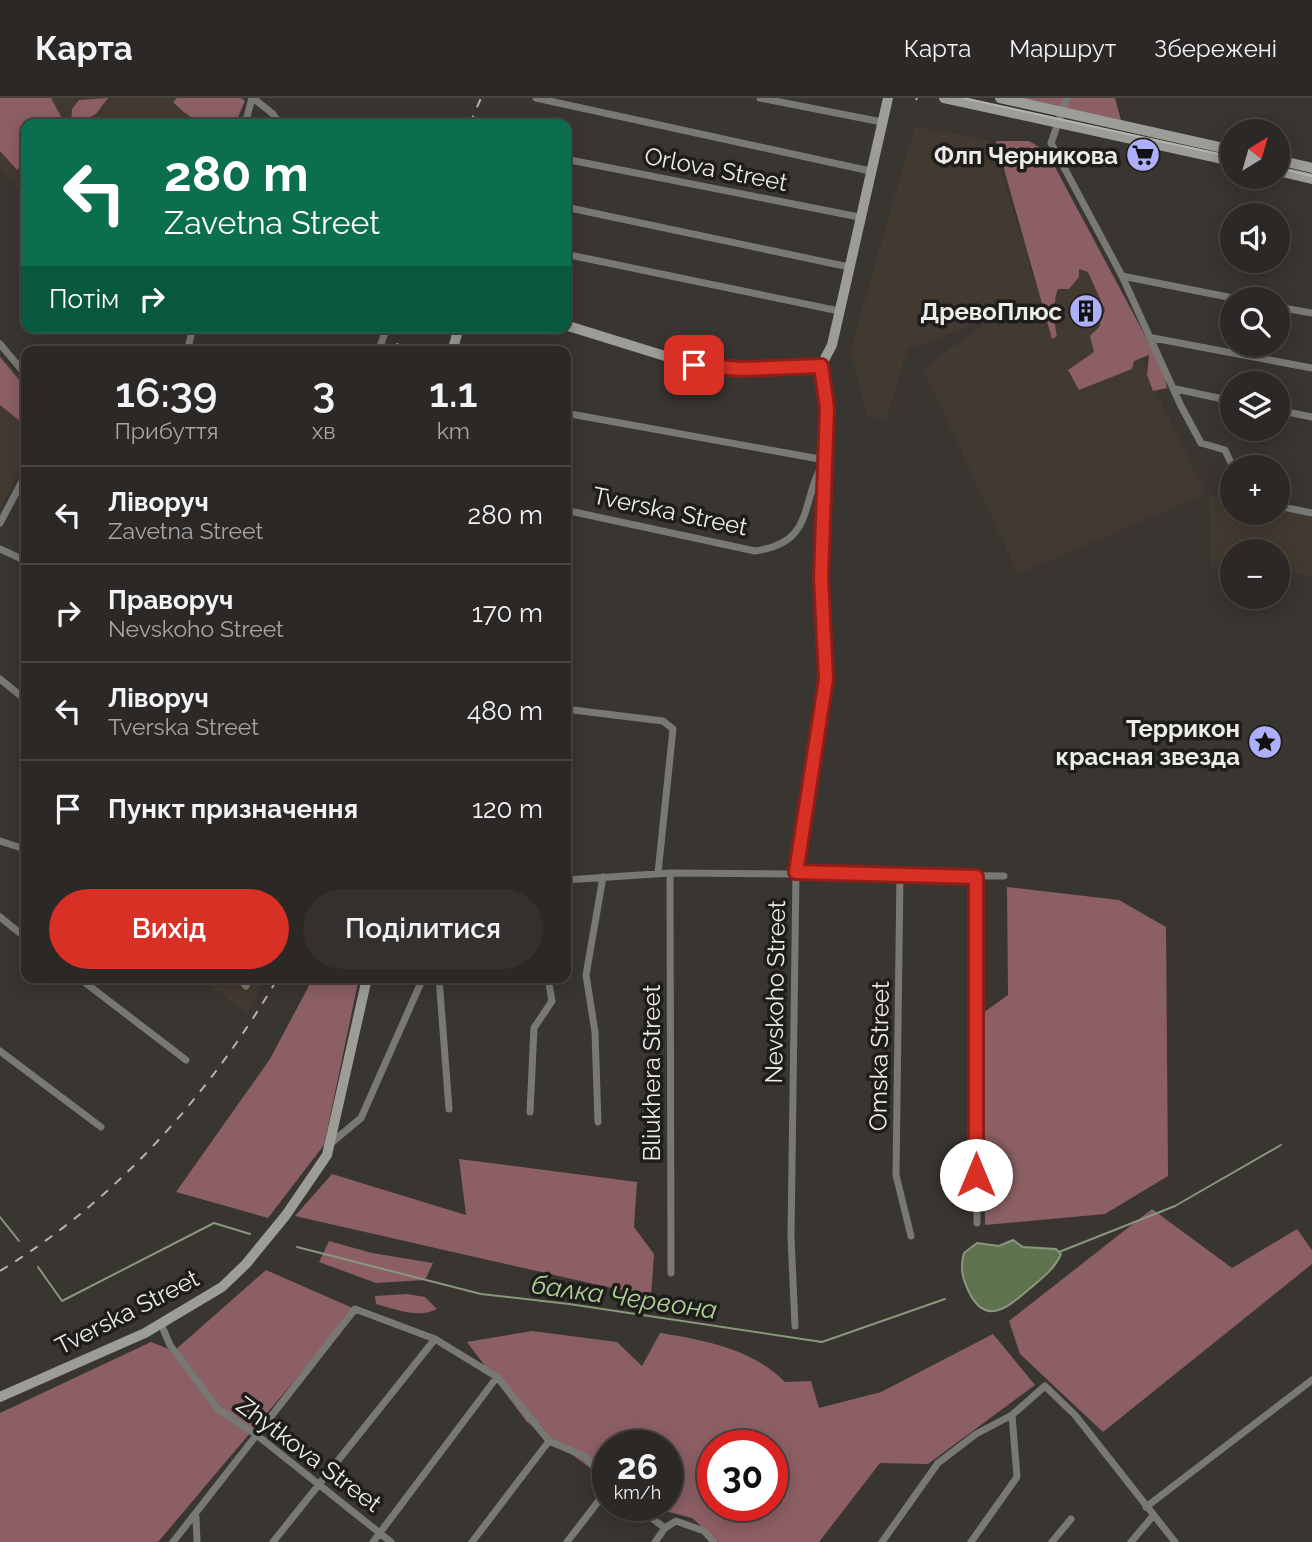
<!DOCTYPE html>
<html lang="uk">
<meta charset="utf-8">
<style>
body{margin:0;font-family:Raleway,sans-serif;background:#33302d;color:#f1f3f6;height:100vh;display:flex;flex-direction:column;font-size:26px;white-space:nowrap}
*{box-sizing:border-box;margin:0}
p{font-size:23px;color:#a6a6a7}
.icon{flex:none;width:38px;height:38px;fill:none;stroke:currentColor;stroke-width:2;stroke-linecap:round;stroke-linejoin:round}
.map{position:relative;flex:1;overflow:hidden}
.drawer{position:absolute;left:21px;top:248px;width:550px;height:637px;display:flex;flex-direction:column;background:#2b2825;border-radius:14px;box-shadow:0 4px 18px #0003,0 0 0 2px #474442}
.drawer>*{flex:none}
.banner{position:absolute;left:21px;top:21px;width:550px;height:214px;border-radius:14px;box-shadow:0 4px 18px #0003,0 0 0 2px #474442;background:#0b6e4f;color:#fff;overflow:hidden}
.needle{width:46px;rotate:37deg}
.controls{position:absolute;left:1220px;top:21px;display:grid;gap:14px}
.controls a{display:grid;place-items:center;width:70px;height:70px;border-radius:50%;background:#2b2825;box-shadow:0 4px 18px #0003,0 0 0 2px #474442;font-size:35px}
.speed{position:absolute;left:592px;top:1332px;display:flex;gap:14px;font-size:35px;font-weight:700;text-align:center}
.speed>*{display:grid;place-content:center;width:91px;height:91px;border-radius:50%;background:#2b2825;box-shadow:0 4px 18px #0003,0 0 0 2px #474442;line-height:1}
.speed small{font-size:18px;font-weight:400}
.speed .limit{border:10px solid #d22;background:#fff;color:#111}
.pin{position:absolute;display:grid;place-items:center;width:60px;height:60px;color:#fff;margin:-30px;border-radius:14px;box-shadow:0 4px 10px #0006}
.me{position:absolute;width:77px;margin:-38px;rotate:0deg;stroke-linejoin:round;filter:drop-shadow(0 0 5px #0008)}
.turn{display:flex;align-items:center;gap:24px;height:147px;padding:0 28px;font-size:32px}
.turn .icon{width:91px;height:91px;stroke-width:2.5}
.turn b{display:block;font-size:49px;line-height:60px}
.then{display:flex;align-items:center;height:66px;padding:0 28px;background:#0003;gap:14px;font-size:26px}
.eta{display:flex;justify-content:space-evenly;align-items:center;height:119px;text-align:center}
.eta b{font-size:42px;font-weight:600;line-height:49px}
.cta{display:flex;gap:14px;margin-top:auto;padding:14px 28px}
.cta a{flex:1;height:80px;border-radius:42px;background:#d93025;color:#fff;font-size:28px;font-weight:600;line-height:80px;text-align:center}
.cta a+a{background:#33302d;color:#f1f3f6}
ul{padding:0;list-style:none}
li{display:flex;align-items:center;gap:21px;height:98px;padding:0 28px;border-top:2px solid #474442}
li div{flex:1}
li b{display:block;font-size:26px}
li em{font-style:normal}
header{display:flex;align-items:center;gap:42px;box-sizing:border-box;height:98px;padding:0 35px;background:#2b2825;border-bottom:2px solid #474442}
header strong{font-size:33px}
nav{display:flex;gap:38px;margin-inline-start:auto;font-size:24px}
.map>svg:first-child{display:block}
.built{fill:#423a30}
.forest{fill:#8c5f64;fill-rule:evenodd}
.water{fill:#5e724f;stroke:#89977d;stroke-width:2}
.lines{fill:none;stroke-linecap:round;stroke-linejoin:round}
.stream{stroke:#89977d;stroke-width:2}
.street{stroke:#787875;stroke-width:7}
.secondary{stroke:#9d9d98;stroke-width:10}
.tram{stroke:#b5b2af;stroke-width:2}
.rail{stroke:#b5b2af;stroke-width:2;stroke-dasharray:9 9;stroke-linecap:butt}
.route-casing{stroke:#8d1f18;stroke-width:18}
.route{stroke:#d93025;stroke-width:12}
.labels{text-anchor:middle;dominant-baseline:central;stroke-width:7;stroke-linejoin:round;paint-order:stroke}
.poi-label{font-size:24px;font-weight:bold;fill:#eeece9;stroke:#1f1d1b;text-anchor:end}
.street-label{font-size:24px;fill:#eeece9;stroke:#1f1d1b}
.water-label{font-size:26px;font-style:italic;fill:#afd296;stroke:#1f1d1b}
</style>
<header>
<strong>Карта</strong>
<nav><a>Карта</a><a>Маршрут</a><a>Збережені</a></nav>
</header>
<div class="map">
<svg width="1312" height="1444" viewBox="0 0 1312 1444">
<rect width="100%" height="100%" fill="#393531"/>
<path class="built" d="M0 0H237L244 7 239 26H26V101L0 69Z
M915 28 992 43 1037 191 1091 155 1205 396 1018 476 923 270 998 217 907 252 886 323 867 317 851 250Z
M0 256 26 286V359L0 411Z
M1209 397 1232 402V415H1278V412L1312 419V479L1278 472V453H1232V466L1211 470Z
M201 880H265L248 916Z"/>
<path class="forest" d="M0 0H51L65 26H26V64L17 72 0 53Z
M108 0 96 16 86 21 89 26H71L72 11 79 2Z
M177 0H241L245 3 235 26C204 26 196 27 173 4Z
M1018 0H1115L1121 22Z
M996 43H1029L1047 54 1164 273 1167 290 1153 293 1147 277 1149 257 1134 263 1132 271 1079 292 1068 272 1094 254 1090 238 1099 229 1105 212 1088 174 1079 171V179L1069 191H1058C1053 202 1054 226 1057 238L1052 241Z
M0 259 26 290V328L0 307Z
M1007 789 1119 802 1166 829 1168 1078 1105 1116 985 1127 983 915 1008 897Z
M313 880H359L324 1047 268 1120 176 1094 270 961Z
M459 1061 637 1084 634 1129 654 1156 651 1199 295 1118 332 1076 466 1117Z
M1152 1111 1232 1170 1297 1131 1312 1152V1166L1103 1334 1020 1256 1009 1223Z
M329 1143 372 1155 433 1165 425 1182 376 1185 319 1164Z
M266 1172 355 1211 158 1444H0V1315L151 1244 174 1253Z
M407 1196 425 1199 437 1211C418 1221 395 1211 376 1206L375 1198Z
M532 1233 617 1244 642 1268 660 1235C704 1242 753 1251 785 1284L811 1283 819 1310 881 1294 993 1236 1035 1287 928 1366 880 1365 819 1444H719L692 1420 642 1407H667V1348H607V1382L527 1324 467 1244ZM712 1348H772V1407H712Z"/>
<path class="water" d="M1013 1142 1023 1149 1056 1151 1061 1156C1054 1172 1041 1181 1028 1192 1007 1210 985 1229 968 1192 962 1179 960 1169 964 1155L977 1145 999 1148Z"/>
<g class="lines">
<path class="stream" d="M0 1119 19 1143
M297 1149 481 1196 569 1206 822 1244 945 1201
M1059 1154 1175 1108 1281 1047
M38 1169 62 1203 214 1125 250 1136"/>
<path class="street" d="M253 0 273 16 280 26
M536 0 870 73
M760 0 882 24
M1067 0 1051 45 1122 178 1181 308 1201 345 1225 352 1233 369
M245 26 252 0
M565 61 859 119
M565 109 849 169
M565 156 839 213
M1122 178 1238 201
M1278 209 1312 215
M1153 240 1312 270
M0 246 26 277
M187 254 193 229
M378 254 387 229
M1176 291 1232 303
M1278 312 1312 319
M565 315 825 362C799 403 817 444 755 453L565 412
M1232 381 1227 394 1232 396
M1278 408 1312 415
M0 425 26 376
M0 451 26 463
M0 581 26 602
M565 611 663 623 673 631 658 775
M0 743 25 751
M670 775 671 1175
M900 777 896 1077 911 1138
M976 779 977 1125
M565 782 670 775 1004 778
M0 819 26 840
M79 880 186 962
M239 880 246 888 249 880
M439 880 449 1011
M0 953 101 1029
M530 1014 534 930 552 903 548 880
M598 1024 595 934 586 877 603 779
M330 1046 361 1020 423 880
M161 1226 170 1247 218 1311 258 1338 391 1444
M795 1228 791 1139 796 774 826 581 821 480 827 310 821 268
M634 1407 665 1430 676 1423 704 1433 714 1444
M1146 1409 1312 1282
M196 1419 197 1444
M173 1444 355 1211 435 1241 497 1279 549 1343 586 1359 607 1386
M273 1444 435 1241
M373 1444 497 1279
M472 1444 549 1343
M567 1444 607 1392
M655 1444 665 1430
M882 1444 938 1365 976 1336 1012 1317
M971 1444 1017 1379 1012 1317 1045 1288 1075 1317 1175 1444
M1052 1444 1071 1421
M1131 1444 1153 1418"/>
<path class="secondary" d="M944 0 1232 63
M1000 0 1232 52
M1278 62 1312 70
M1278 73 1312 81
M565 227 694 267 741 271 821 268 832 247 888 0
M452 254 459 229
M0 1299 145 1235 222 1189 246 1166 286 1117 327 1057 367 880"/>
<path class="tram" d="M963 0 1232 59
M1278 70 1312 78"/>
<path class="rail" d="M916 2 917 0
M470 26 481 0
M396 254 400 229
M0 1173C118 1101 208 998 278 880"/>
</g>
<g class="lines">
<g class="route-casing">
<path id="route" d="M694 267 741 271 821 268 827 310 821 480 826 581 796 774 976 779V1077"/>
</g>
<use href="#route" class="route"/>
</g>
<defs>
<g id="supermarket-disc" transform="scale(1.75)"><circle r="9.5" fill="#adaffb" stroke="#1f1d1b"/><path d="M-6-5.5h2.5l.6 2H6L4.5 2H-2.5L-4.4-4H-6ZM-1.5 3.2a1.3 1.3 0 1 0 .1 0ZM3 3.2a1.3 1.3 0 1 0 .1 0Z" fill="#111"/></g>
<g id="building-disc" transform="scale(1.75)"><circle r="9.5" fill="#adaffb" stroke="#1f1d1b"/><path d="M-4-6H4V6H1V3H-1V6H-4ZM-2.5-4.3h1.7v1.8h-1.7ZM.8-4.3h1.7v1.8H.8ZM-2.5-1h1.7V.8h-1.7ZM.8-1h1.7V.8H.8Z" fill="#111"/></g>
<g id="sight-disc" transform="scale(1.75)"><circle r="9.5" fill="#adaffb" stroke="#1f1d1b"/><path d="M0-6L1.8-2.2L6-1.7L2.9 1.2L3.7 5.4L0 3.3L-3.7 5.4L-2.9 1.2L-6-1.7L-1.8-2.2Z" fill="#111"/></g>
</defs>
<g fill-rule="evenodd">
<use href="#supermarket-disc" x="1143" y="57"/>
<use href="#building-disc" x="1086" y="213"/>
<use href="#sight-disc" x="1265" y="644"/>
</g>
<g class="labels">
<g class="poi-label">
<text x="1118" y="57">Флп Черникова</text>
<text x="1062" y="213">ДревоПлюс</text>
<text x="1240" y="630">Террикон<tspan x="1240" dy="28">красная звезда</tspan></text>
</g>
<g class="street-label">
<text transform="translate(716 71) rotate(11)">Orlova Street</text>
<text transform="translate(670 413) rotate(12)">Tverska Street</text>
<text transform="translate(775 894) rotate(-89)">Nevskoho Street</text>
<text transform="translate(879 958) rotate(-89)">Omska Street</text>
<text transform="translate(651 975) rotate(-90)">Bliukhera Street</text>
<text transform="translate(127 1214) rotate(-27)">Tverska Street</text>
<text transform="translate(309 1356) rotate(37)">Zhytkova Street</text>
</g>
<g class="water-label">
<text transform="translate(624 1199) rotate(8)">балка Червона</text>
</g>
</g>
</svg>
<div class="controls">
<a><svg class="needle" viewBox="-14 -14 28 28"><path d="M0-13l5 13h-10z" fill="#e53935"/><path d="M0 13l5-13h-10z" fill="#a6a6a7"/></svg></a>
<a><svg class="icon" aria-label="sound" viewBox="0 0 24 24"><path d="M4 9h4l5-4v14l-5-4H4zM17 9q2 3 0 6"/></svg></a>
<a><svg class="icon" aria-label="search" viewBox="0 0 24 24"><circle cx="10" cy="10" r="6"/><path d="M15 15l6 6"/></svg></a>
<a><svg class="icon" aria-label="layers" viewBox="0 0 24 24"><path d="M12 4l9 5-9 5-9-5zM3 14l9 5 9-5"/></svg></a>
<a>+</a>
<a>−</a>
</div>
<div class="speed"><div>26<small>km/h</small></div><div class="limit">30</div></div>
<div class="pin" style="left:694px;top:267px;background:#d93025"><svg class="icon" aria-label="arrive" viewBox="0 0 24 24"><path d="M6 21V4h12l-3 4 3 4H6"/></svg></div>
<svg class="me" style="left:976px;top:1077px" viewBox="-20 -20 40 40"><circle r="19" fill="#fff"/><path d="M0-13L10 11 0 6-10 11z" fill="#d93025"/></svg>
<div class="banner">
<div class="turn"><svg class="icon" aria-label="left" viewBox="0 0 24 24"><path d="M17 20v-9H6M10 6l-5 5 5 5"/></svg><div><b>280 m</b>Zavetna Street</div></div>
<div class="then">Потім<svg class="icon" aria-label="right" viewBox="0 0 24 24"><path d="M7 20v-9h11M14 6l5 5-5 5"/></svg></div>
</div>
<section class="drawer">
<div class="eta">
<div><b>16:39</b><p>Прибуття</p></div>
<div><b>3</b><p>хв</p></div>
<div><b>1.1</b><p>km</p></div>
</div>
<ul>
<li><svg class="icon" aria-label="left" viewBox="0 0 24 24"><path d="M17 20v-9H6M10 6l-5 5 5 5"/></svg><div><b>Ліворуч</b><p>Zavetna Street</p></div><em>280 m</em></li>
<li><svg class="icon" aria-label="right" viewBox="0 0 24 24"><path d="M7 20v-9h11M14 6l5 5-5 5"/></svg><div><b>Праворуч</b><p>Nevskoho Street</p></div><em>170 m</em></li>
<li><svg class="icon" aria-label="left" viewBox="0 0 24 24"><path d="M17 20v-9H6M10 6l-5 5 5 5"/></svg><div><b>Ліворуч</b><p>Tverska Street</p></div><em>480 m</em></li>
<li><svg class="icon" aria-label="arrive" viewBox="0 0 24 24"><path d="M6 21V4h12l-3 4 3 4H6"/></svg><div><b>Пункт призначення</b></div><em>120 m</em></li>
</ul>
<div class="cta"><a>Вихід</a><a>Поділитися</a></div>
</section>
</div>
